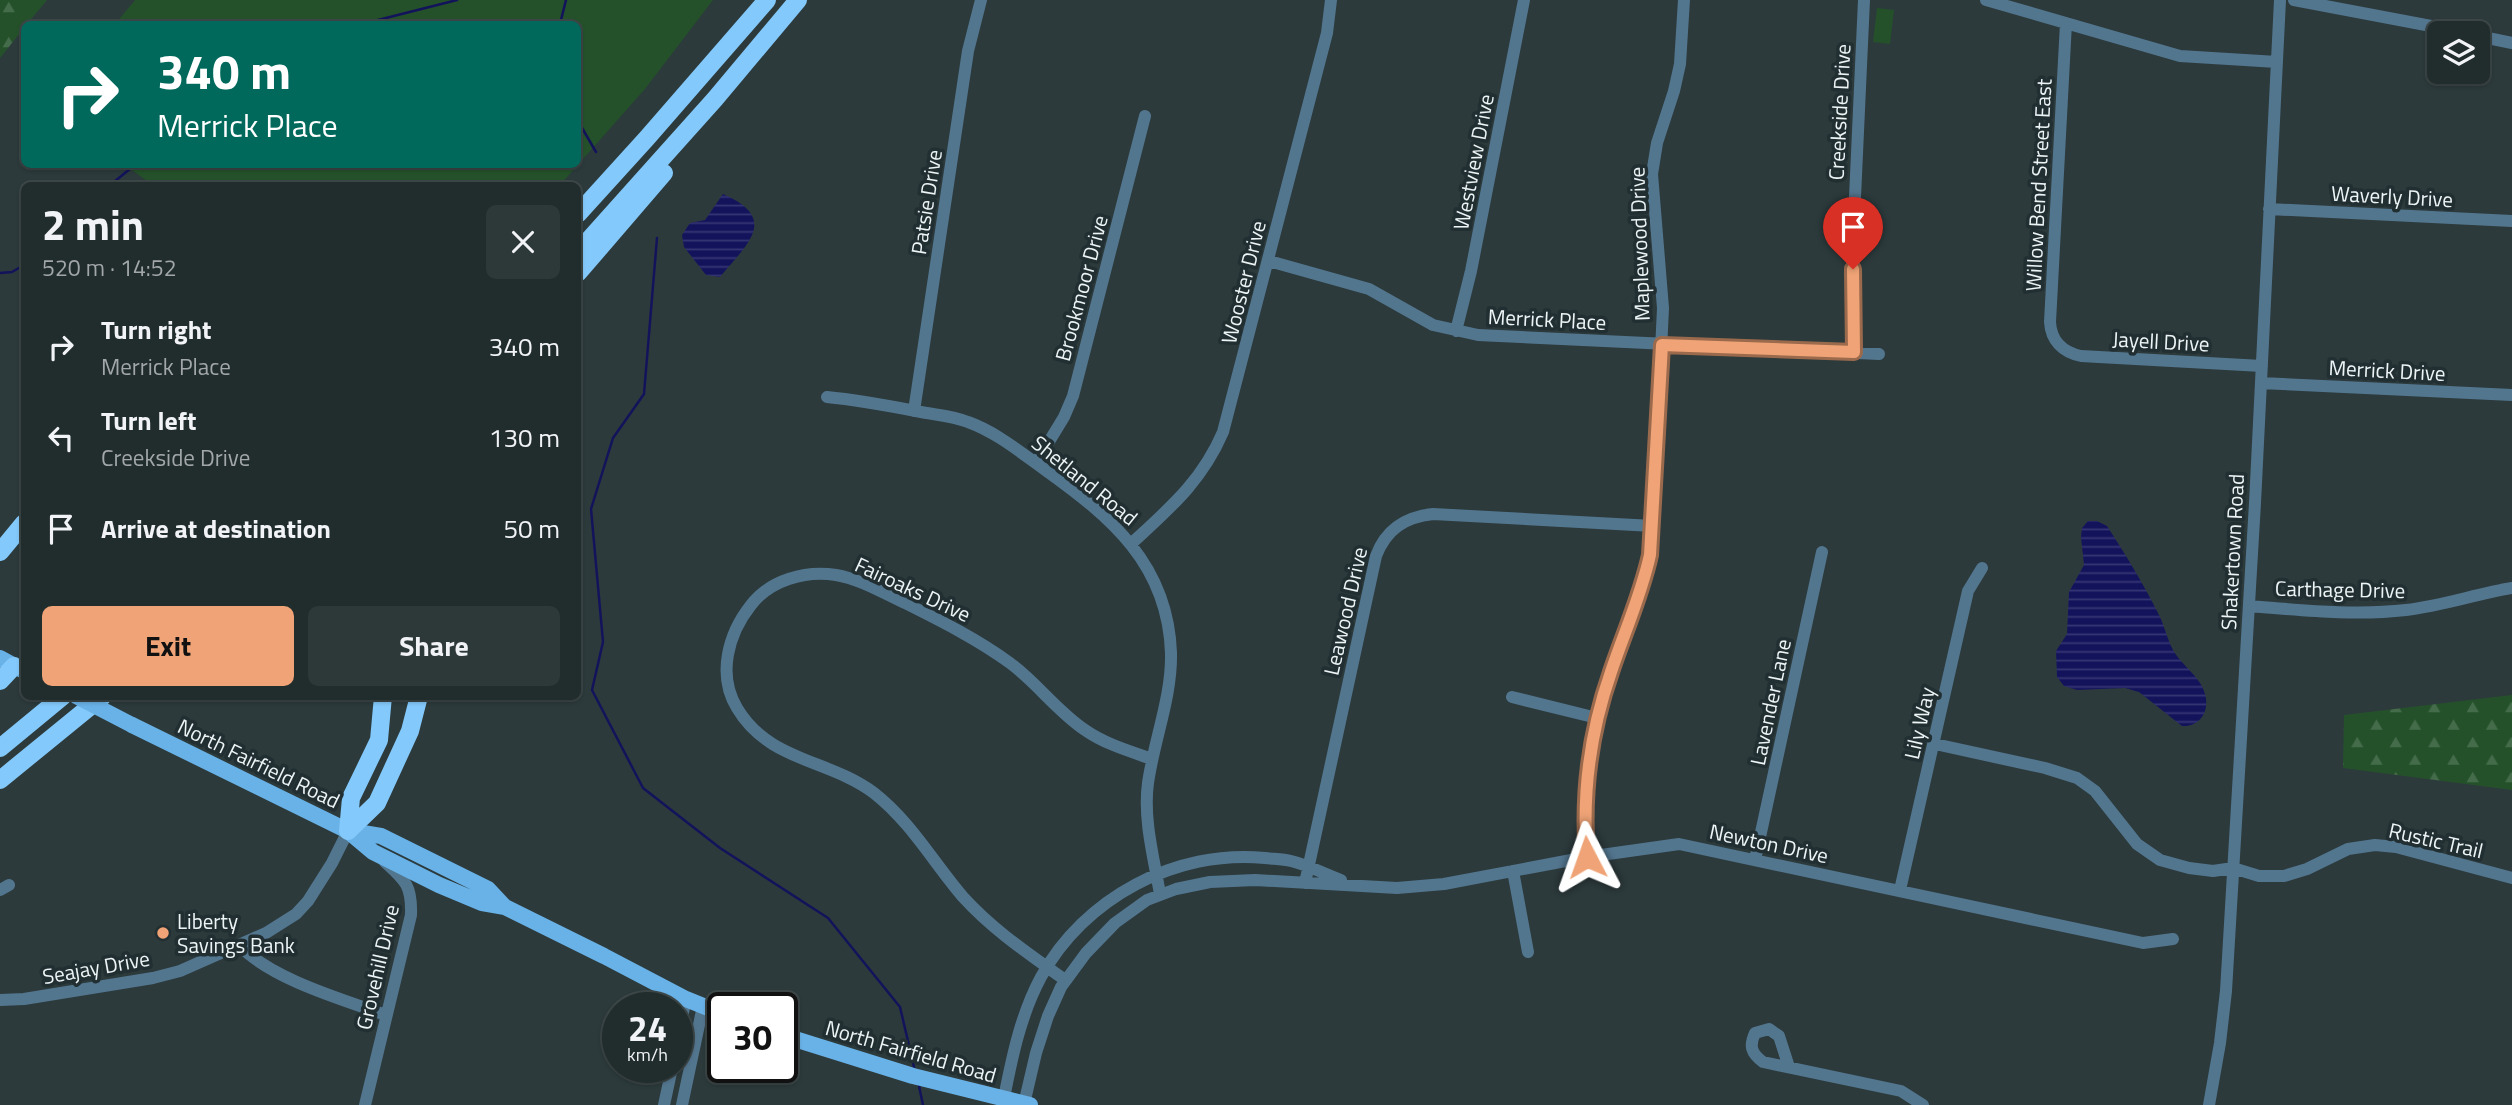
<!DOCTYPE html>
<meta charset="utf-8">
<style>
body{margin:0;font-family:"Titillium Web",sans-serif;background:#2d3839;color:#f1f3f6;height:100vh;display:flex;flex-direction:column;font-size:26px;white-space:nowrap}
*{box-sizing:border-box;margin:0}
p{font-size:23px;color:#a2a7aa}
.icon{flex:none;width:38px;height:38px;fill:none;stroke:currentColor;stroke-width:2;stroke-linecap:round;stroke-linejoin:round}
.map{position:relative;flex:1;overflow:hidden}
.details{position:absolute;left:21px;top:182px;width:560px;height:518px;display:flex;flex-direction:column;background:#212c2d;border-radius:10px;box-shadow:0 2px 5px #0004,0 0 0 2px #3e4849}
.details>*{flex:none}
.banner{position:absolute;left:21px;top:21px;width:560px;height:147px;border-radius:10px;box-shadow:0 2px 5px #0004,0 0 0 2px #3e4849;background:#00695c;color:#fff;overflow:hidden}
.controls{position:absolute;left:2427px;top:21px;display:grid;gap:14px}
.controls a{display:grid;place-items:center;width:63px;height:63px;border-radius:10px;background:#212c2d;box-shadow:0 2px 5px #0004,0 0 0 2px #3e4849;font-size:35px}
.speed{position:absolute;left:602px;top:992px;display:flex;gap:14px;font-size:35px;font-weight:700;text-align:center}
.speed>*{display:grid;place-content:center;width:91px;height:91px;border-radius:50%;background:#212c2d;box-shadow:0 2px 5px #0004,0 0 0 2px #3e4849;line-height:1}
.speed small{font-size:18px;font-weight:400}
.speed .limit{border:4px solid #111;border-radius:10px;background:#fff;color:#111}
.pin{position:absolute;display:grid;place-items:center;width:60px;height:60px;color:#fff;margin:-72px -30px;border-radius:50% 50% 50% 0;rotate:-45deg;box-shadow:0 0 7px #0007}
.pin .icon{rotate:45deg}
.me{position:absolute;width:77px;margin:-38px;rotate:356deg;stroke-linejoin:round;filter:drop-shadow(0 0 5px #0008)}
.turn{display:flex;align-items:center;gap:24px;height:147px;padding:0 21px;font-size:32px}
.turn .icon{width:91px;height:91px;stroke-width:2.5}
.turn b{display:block;font-size:49px;line-height:60px}
.round{display:grid;place-items:center;flex:none;width:74px;height:74px;border-radius:10px;background:#2d3839}
.head{display:flex;align-items:center;justify-content:space-between;height:119px;padding:0 21px}
h1{font-size:42px;font-weight:700;line-height:52px}
.primary-button{display:flex;gap:14px;margin-top:auto;padding:14px 21px}
.primary-button a{flex:1;height:80px;border-radius:10px;background:#efa376;color:#111;font-size:28px;font-weight:700;line-height:80px;text-align:center}
.primary-button a+a{background:#2d3839;color:#f1f3f6}
ul{padding:0;list-style:none}
li{display:flex;align-items:center;gap:21px;height:91px;padding:0 21px}
li div{flex:1}
li b{display:block;font-size:26px}
li em{font-style:normal}
.map>svg:first-child{display:block}
.forest{fill:url(#forest-firs)}
.green{fill:#24512a}
.water{fill:url(#water-rules)}
.lines{fill:none;stroke-linecap:round;stroke-linejoin:round}
.stream{stroke:#13135c;stroke-width:2.5}
.minor{stroke:#53768f;stroke-width:12}
.major{stroke:#69b2e7;stroke-width:16}
.highway{stroke:#84c9fb;stroke-width:18}
.major-bridge{stroke:#69b2e7;stroke-width:16}
.route-casing{stroke:#9b6a4d;stroke-width:18}
.route{stroke:#efa376;stroke-width:12}
.poi-dot{fill:#efa376;stroke:#222f32;stroke-width:2.5}
.labels{text-anchor:middle;dominant-baseline:central;stroke-width:7;stroke-linejoin:round;paint-order:stroke}
.street-label{font-size:21px;fill:#ecf4f6;stroke:#222f32}
.poi-label{font-size:21px;fill:#ecf4f6;stroke:#222f32;text-anchor:start}
</style>
<div class="map">
<svg width="2512" height="1105" viewBox="0 0 2512 1105">
<defs>
<pattern id="forest-firs" width="22" height="20" patternUnits="userSpaceOnUse" patternTransform="scale(1.75)"><rect width="22" height="20" fill="#24512a"/><path d="M5 1l3.5 6h-7zM16 11l3.5 6h-7z" fill="#446b4a"/></pattern>
<pattern id="water-rules" width="6" height="5" patternUnits="userSpaceOnUse" patternTransform="scale(1.75)"><rect width="6" height="5" fill="#13135c"/><path d="M0 2.5h6" fill="none" stroke="#363674"/></pattern>
</defs>
<rect width="100%" height="100%" fill="#2c3a3c"/>
<path class="forest" d="M0 0H47L27 24H24V28L0 58Z
M2512 695V790L2343 768 2344 715Z"/>
<path class="green" d="M135 0H713L645 89 560 185 154 186 125 165 578 164V24H115Z
M1877 8 1894 10 1890 44 1873 42Z"/>
<path class="water" d="M723 194C780 219 747 244 720 277L706 275 684 247 682 235 690 223 705 220Z
M2088 521H2097L2107 526C2126 555 2144 585 2159 615 2165 627 2167 639 2173 650 2182 666 2201 677 2205 694 2210 711 2200 727 2182 726L2139 692 2125 688 2077 690 2064 686 2057 677 2056 651 2067 634 2069 592 2084 565 2081 537 2082 528Z"/>
<g class="lines">
<path class="stream" d="M369 24 374 21 457 0
M560 24 566 0
M578 121 596 152
M109 186 136 164
M657 238 644 394 613 438 591 509 603 642 592 690 643 788 720 848 828 918 900 1007 914 1067
M0 273 12 272 24 265
M919 1086 923 1105"/>
<path class="minor" d="M1986 0 2180 56 2277 62
M2294 0 2468 33
M2066 23 2050 322C2051 340 2062 352 2081 356L2262 366
M2478 36 2512 43
M2269 209 2512 221
M1269 261 1369 289 1433 325 1478 335 1879 354
M1456 331 1471 271 1524 0
M1854 352 1853 241 1864 0
M2261 383 2512 395
M827 397C859 400 890 406 921 412 937 415 953 416 968 422 996 432 1020 452 1044 469 1111 517 1168 564 1171 653 1172 697 1154 740 1148 783 1143 819 1154 859 1160 894
M914 411 968 51 981 0
M1036 463 1064 417 1073 396 1145 116
M1132 543C1170 508 1202 481 1223 432L1327 33 1331 0
M2249 606C2301 610 2354 616 2406 610 2442 606 2476 594 2512 588
M1512 697 1597 718
M1935 744 2045 768 2077 778 2095 791 2137 844 2160 860 2189 868 2213 871 2233 868 2259 876H2284L2307 869 2348 849 2375 845 2396 847 2512 878
M1587 857 1586 787 1594 733 1610 675 1644 584 1652 541 1663 308 1652 174 1657 143 1674 91 1680 64 1684 0
M1755 860 1822 552
M1513 871 1528 952
M1305 883 1376 556C1386 529 1405 517 1433 514L1653 526
M0 890 9 885
M1900 890 1968 591 1982 568
M239 945C271 979 341 999 386 1015
M1065 980C1029 954 993 930 963 897 933 862 911 822 874 793 829 759 769 762 737 708 717 675 728 634 751 605 770 580 806 570 836 575 860 579 883 593 905 603 941 621 977 639 1010 663 1037 683 1057 711 1085 730 1105 744 1129 751 1152 759
M0 1000 24 999 153 978 180 971 266 933 296 914 308 901 332 863 348 831
M677 1040 686 999
M1789 1067 1779 1036 1769 1029 1755 1033C1749 1046 1751 1053 1763 1062L1901 1091 1923 1105
M1004 1098C1012 1057 1021 1014 1041 977 1084 898 1176 849 1265 858 1273 859 1283 859 1291 861 1308 865 1325 874 1341 880
M1024 1104 1036 1053 1048 1016 1061 987 1086 953 1115 923 1147 900 1176 889 1210 882 1255 880 1397 888 1444 884 1587 857 1679 844 2143 943 2173 939
M365 1105 411 915C412 886 406 881 385 862
M664 1105 672 1068
M682 1105 703 1006
M2209 1105 2220 1043 2226 991 2255 503 2280 0"/>
<path class="major" d="M0 658 24 671
M132 725 348 831 373 852 439 885 482 903 505 907 604 956 686 999 723 1014
M351 831 381 836 488 889 505 907
M782 1035 913 1076 1030 1105"/>
<path class="highway" d="M578 214 647 138 767 0
M578 252 715 99 798 0
M578 273 664 173
M0 552 24 523
M0 681 14 666
M0 748 63 696
M0 780 103 696
M348 831 377 803 410 731 419 696
M348 831 351 798 379 740 383 696"/>
<path class="major-bridge" d="M76 696 132 725"/>
</g>
<g class="lines">
<g class="route-casing">
<path id="route" d="M1587 857C1582 794 1590 732 1611 672 1624 633 1641 596 1650 555L1662 345 1854 352 1853 269"/>
</g>
<use href="#route" class="route"/>
</g>
<circle class="poi-dot" cx="163" cy="933" r="7"/>
<g class="labels">
<g class="street-label">
<text transform="translate(1839 112) rotate(-87)">Creekside Drive</text>
<text transform="translate(1473 162) rotate(-79)">Westview Drive</text>
<text transform="translate(2038 185) rotate(-87)">Willow Bend Street East</text>
<text transform="translate(2392 196) rotate(3)">Waverly Drive</text>
<text transform="translate(926 202) rotate(-81)">Patsie Drive</text>
<text transform="translate(1639 244) rotate(-92)">Maplewood Drive</text>
<text transform="translate(1243 282) rotate(-76)">Wooster Drive</text>
<text transform="translate(1081 288) rotate(-75)">Brookmoor Drive</text>
<text transform="translate(1547 319) rotate(3)">Merrick Place</text>
<text transform="translate(2161 341) rotate(3)">Jayell Drive</text>
<text transform="translate(2387 370) rotate(3)">Merrick Drive</text>
<text transform="translate(1085 480) rotate(39)">Shetland Road</text>
<text transform="translate(2232 552) rotate(-87)">Shakertown Road</text>
<text transform="translate(913 589) rotate(25)">Fairoaks Drive</text>
<text transform="translate(2340 589) rotate(1)">Carthage Drive</text>
<text transform="translate(1345 611) rotate(-77)">Leawood Drive</text>
<text transform="translate(1770 702) rotate(-78)">Lavender Lane</text>
<text transform="translate(1919 723) rotate(-77)">Lily Way</text>
<text transform="translate(259 763) rotate(26)">North Fairfield Road</text>
<text transform="translate(2436 840) rotate(13)">Rustic Trail</text>
<text transform="translate(1769 843) rotate(12)">Newton Drive</text>
<text transform="translate(96 967) rotate(-10)">Seajay Drive</text>
<text transform="translate(377 967) rotate(-77)">Grovehill Drive</text>
<text transform="translate(911 1051) rotate(16)">North Fairfield Road</text>
</g>
<g class="poi-label">
<text x="177" y="921">Liberty<tspan x="177" dy="24">Savings Bank</tspan></text>
</g>
</g>
</svg>
<div class="controls">
<a><svg class="icon" aria-label="layers" viewBox="0 0 24 24"><path d="M12 4l9 5-9 5-9-5zM3 14l9 5 9-5"/></svg></a>
</div>
<div class="speed"><div>24<small>km/h</small></div><div class="limit">30</div></div>
<div class="pin" style="left:1853px;top:269px;background:#d93025"><svg class="icon" aria-label="arrive" viewBox="0 0 24 24"><path d="M6 21V4h12l-3 4 3 4H6"/></svg></div>
<svg class="me" style="left:1587px;top:857px" viewBox="-20 -20 40 40"><path d="M0-17L14 15 0 8-14 15z" fill="#efa376" stroke="#fff" stroke-width="4"/></svg>
<div class="banner">
<div class="turn"><svg class="icon" aria-label="right" viewBox="0 0 24 24"><path d="M7 20v-9h11M14 6l5 5-5 5"/></svg><div><b>340 m</b>Merrick Place</div></div>
</div>
<section class="details">
<div class="head"><div><h1>2 min</h1><p>520 m · 14:52</p></div><a class="round"><svg class="icon" aria-label="close" viewBox="0 0 24 24"><path d="M6 6l12 12M18 6L6 18"/></svg></a></div>
<ul>
<li><svg class="icon" aria-label="right" viewBox="0 0 24 24"><path d="M7 20v-9h11M14 6l5 5-5 5"/></svg><div><b>Turn right</b><p>Merrick Place</p></div><em>340 m</em></li>
<li><svg class="icon" aria-label="left" viewBox="0 0 24 24"><path d="M17 20v-9H6M10 6l-5 5 5 5"/></svg><div><b>Turn left</b><p>Creekside Drive</p></div><em>130 m</em></li>
<li><svg class="icon" aria-label="arrive" viewBox="0 0 24 24"><path d="M6 21V4h12l-3 4 3 4H6"/></svg><div><b>Arrive at destination</b></div><em>50 m</em></li>
</ul>
<div class="primary-button"><a>Exit</a><a>Share</a></div>
</section>
</div>
